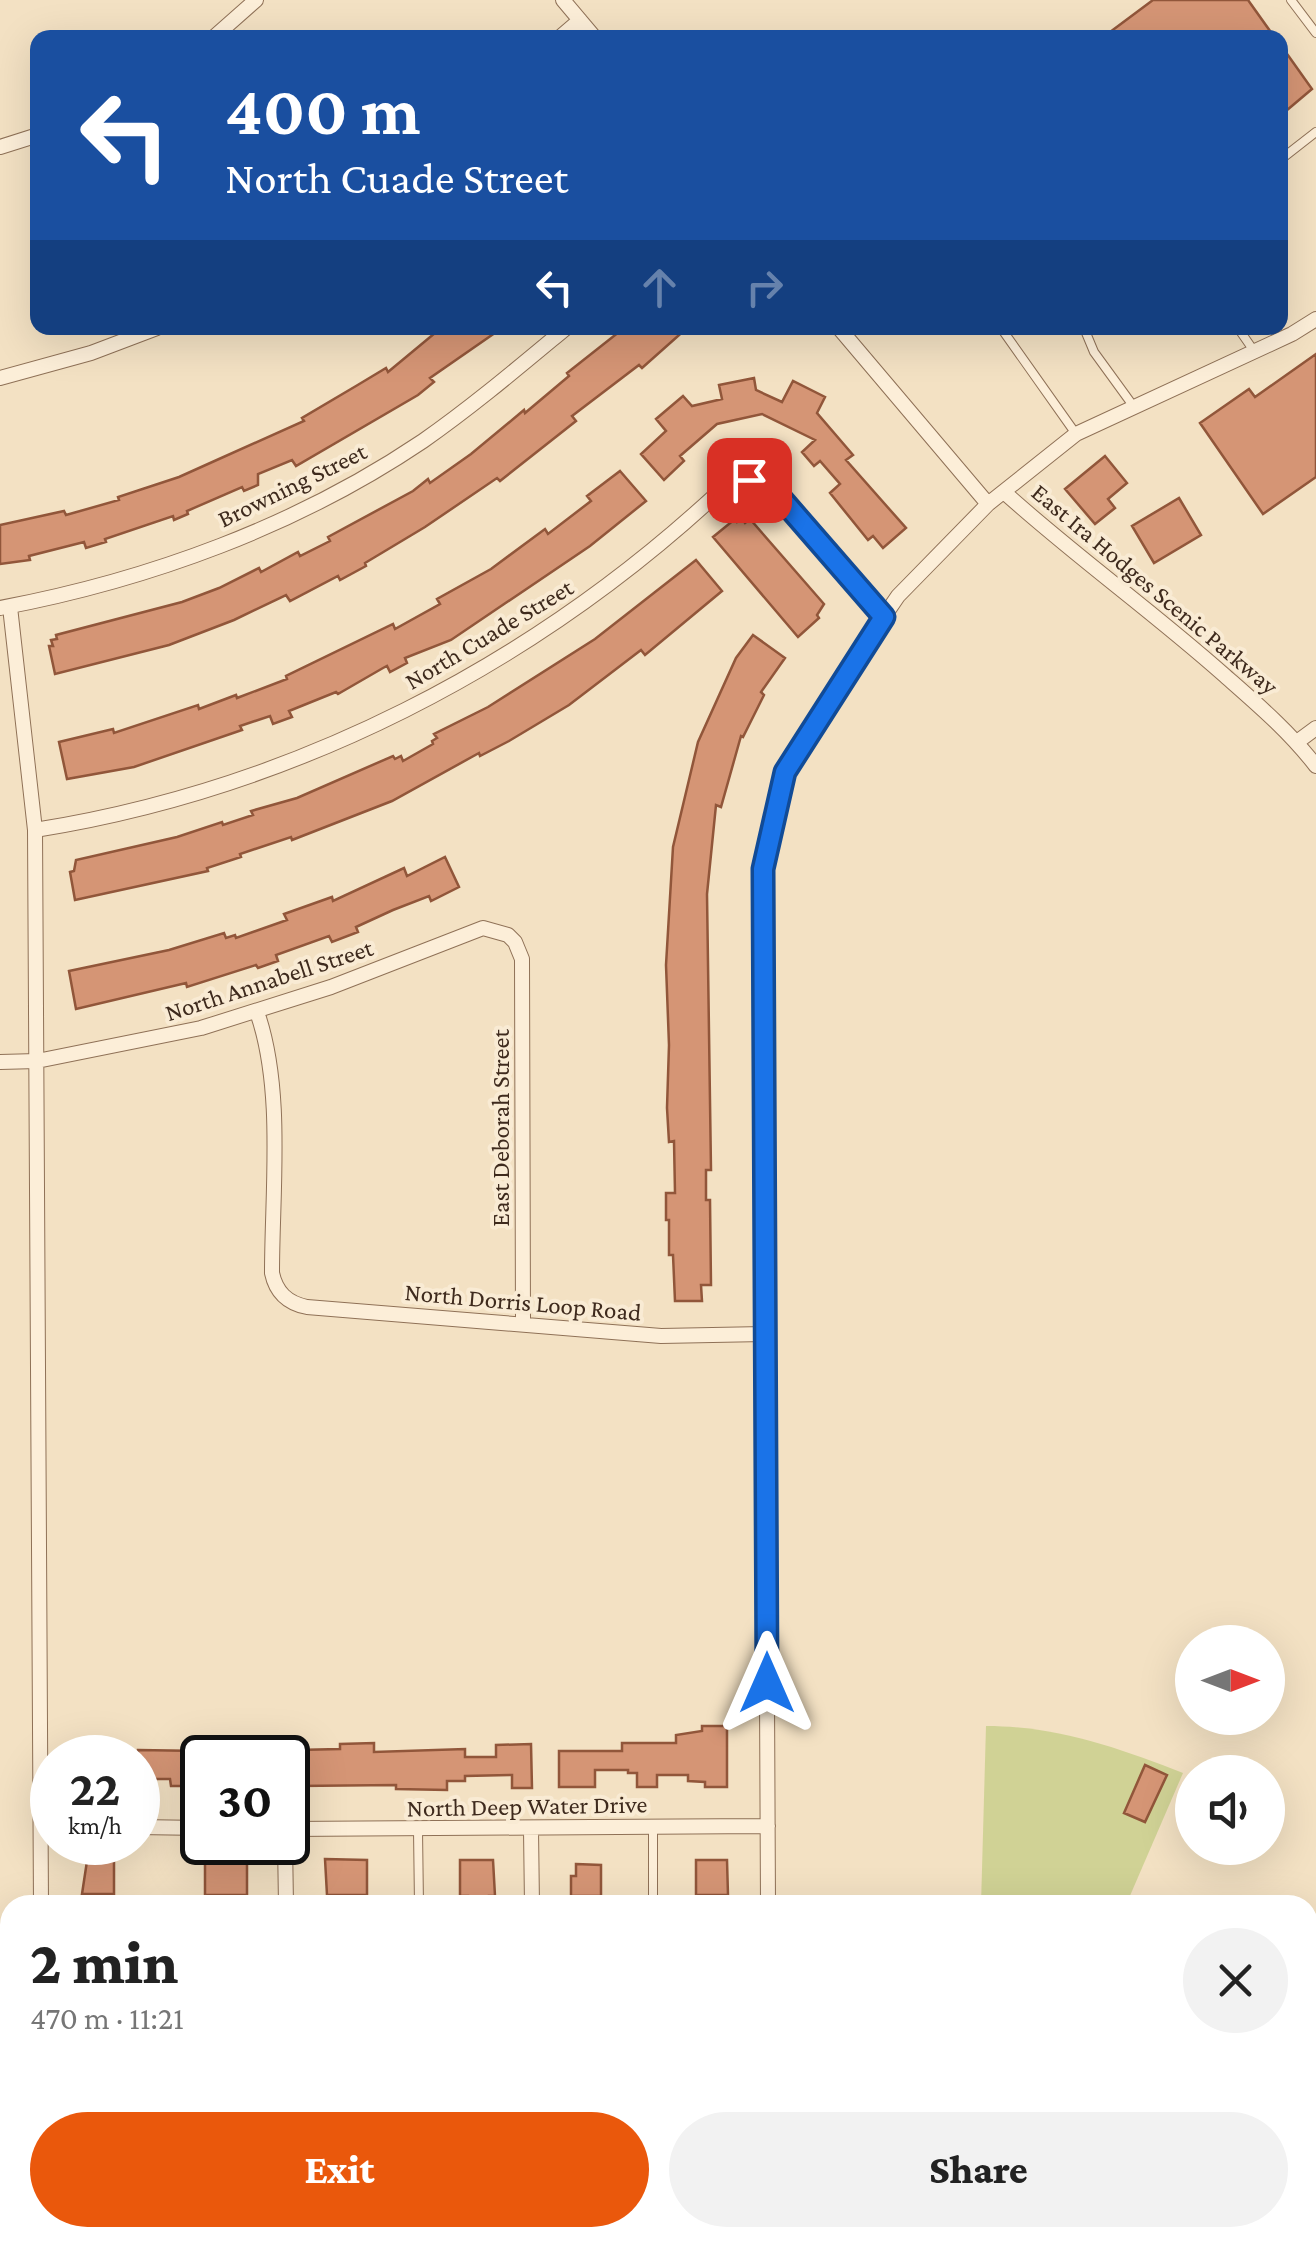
<!DOCTYPE html>
<meta charset="utf-8">
<style>
body{margin:0;font-family:"Crimson Pro",serif;background:#f2f2f2;color:#222;height:100vh;display:flex;flex-direction:column;font-size:38px;white-space:nowrap}
*{box-sizing:border-box;margin:0}
p{font-size:32px;color:#767676}
.icon{flex:none;width:55px;height:55px;fill:none;stroke:currentColor;stroke-width:2;stroke-linecap:round;stroke-linejoin:round}
.map{position:relative;flex:1;overflow:hidden}
.details{position:absolute;left:0px;top:1895px;width:1318px;height:352px;display:flex;flex-direction:column;background:#fff;border-radius:30px 30px 0 0;box-shadow:0 10px 40px #0002}
.details>*{flex:none}
.hud{position:absolute;left:30px;top:30px;width:1258px;height:305px;border-radius:20px;box-shadow:0 10px 40px #0002;background:#1a4fa0;color:#fff;overflow:hidden}
.needle{width:65px;rotate:90deg}
.fabs{position:absolute;left:1175px;top:1625px;display:grid;gap:20px}
.fabs a{display:grid;place-items:center;width:110px;height:110px;border-radius:50%;background:#fff;box-shadow:0 10px 40px #0002;font-size:50px}
.speed{position:absolute;left:30px;top:1735px;display:flex;gap:20px;font-size:50px;font-weight:700;text-align:center}
.speed>*{display:grid;place-content:center;width:130px;height:130px;border-radius:50%;background:#fff;box-shadow:0 10px 40px #0002;line-height:1}
.speed small{font-size:25px;font-weight:400}
.speed .limit{border:5px solid #111;border-radius:15px;background:#fff;color:#111}
.pin{position:absolute;display:grid;place-items:center;width:85px;height:85px;color:#fff;margin:-42px;border-radius:20px;box-shadow:0 5px 15px #0006}
.me{position:absolute;width:110px;margin:-55px;rotate:0deg;stroke-linejoin:round;filter:drop-shadow(0 0 8px #0008)}
.turn{display:flex;align-items:center;gap:35px;height:210px;padding:0 30px;font-size:45px}
.turn .icon{width:130px;height:130px;stroke-width:2.5}
.turn b{display:block;font-size:70px;line-height:85px}
.lanes{display:flex;align-items:center;height:95px;padding:0 30px;background:#0003;justify-content:center;gap:50px;direction:ltr}
.lanes .off{opacity:.35}
.round{display:grid;place-items:center;flex:none;width:105px;height:105px;border-radius:52px;background:#f2f2f2}
.headline{display:flex;align-items:center;justify-content:space-between;height:170px;padding:0 30px}
h1{font-size:60px;font-weight:800;line-height:75px}
.primary-button{display:flex;gap:20px;margin-top:auto;padding:20px 30px}
.primary-button a{flex:1;height:115px;border-radius:60px;background:#ea580c;color:#fff;font-size:40px;font-weight:800;line-height:115px;text-align:center}
.primary-button a+a{background:#f2f2f2;color:#222}
.map>svg:first-child{display:block}
.green{fill:#d0d295}
.building{fill:#d59575;stroke:#91563a;stroke-width:2.5}
.lines{fill:none;stroke-linecap:round;stroke-linejoin:round}
.lane-casing{stroke:#8f7157;stroke-width:10}
.street-casing{stroke:#8f7157;stroke-width:16}
.lane{stroke:#fceed8;stroke-width:8}
.street{stroke:#fceed8;stroke-width:14}
.route-casing{stroke:#114b97;stroke-width:25}
.route{stroke:#1a73e8;stroke-width:18}
.labels{text-anchor:middle;dominant-baseline:central;stroke-width:8;stroke-linejoin:round;paint-order:stroke}
.street-label{font-size:25px;fill:#3e2a1d;stroke:#f9ebd4}
</style>
<div class="map">
<svg width="1316" height="2247" viewBox="0 0 1316 2247">
<rect width="100%" height="100%" fill="#f3e1c3"/>
<path class="green" d="M986 1726C1056 1726 1119 1748 1183 1773L1126 1905H981Z"/>
<path class="building" d="M1153 0H1248L1275 38H1102Z
M1280 44 1312 89 1280 116Z
M441 328H502L430 378 434 382 418 395 296 466 292 460 258 474V485L244 491 242 487 187 511 188 514 174 520 173 516 105 539 106 542 86 548 84 542 29 556 30 560 0 564V525L64 511 66 515 119 500 118 497 179 477 219 459 304 421 302 418 356 386 386 368 388 372Z
M624 328H687L642 368 639 365 572 416 576 421 500 481 497 478 425 527 365 563 366 566 340 580 338 576 290 601 286 595 234 620 169 645 55 674 49 646H53L51 640 57 639 56 635 182 602 219 588 259 568 261 572 298 552 300 556 330 541 328 537 413 491 428 479 430 483 471 454 524 410 525 413 569 376 567 373Z
M1316 354V477L1263 514 1200 423 1249 389 1255 397Z
M754 378 756 390 782 402 793 381 825 397 817 413 853 455 846 460 906 528 883 548 873 536 868 540 830 493 840 484 820 461 814 466 802 452 815 440 762 414 717 424 680 456 684 461 664 480 641 454 666 431 656 419 683 396 692 406 722 399 719 385Z
M1105 456 1127 483 1108 499 1115 508 1095 524 1065 489Z
M620 471 646 501 590 546 451 640 405 658 407 663 390 672 387 666 383 668 338 694 336 692 289 711 292 717 273 724 270 716 240 726 242 730 134 767 67 779 59 742 113 729 114 733 198 705 199 709 236 695 237 698 287 679 286 676 393 624 395 629 440 604 437 599 491 569 545 529 548 534 591 501 587 496Z
M1179 498 1201 535 1154 563 1132 526Z
M735 519 737 522 742 519 745 523 750 519 824 604 817 615 819 618 798 637 713 537Z
M696 560 722 591 645 655 641 650 569 705 509 741 480 756 479 753 392 801 292 840 291 837 240 854 241 857 207 868 208 871 75 900 70 872 74 871 76 860 177 837 222 822 223 825 253 815 251 811 297 798 393 756 395 759 401 756 403 761 433 744 432 741 437 738 434 734 488 707 595 639Z
M753 635 785 658 761 692 764 695 743 737 741 736 721 807 716 805 707 894 711 1170H706V1200H710L711 1285H701L702 1301H675L673 1255H669V1220H666V1193H675L674 1141 669 1142 667 1108 669 1045 666 965 673 847 698 742 736 658Z
M445 857 459 887 431 901 429 896 393 910 356 927 358 932 332 942 329 936 276 955 278 961 258 968 256 965 187 987 186 983 76 1009 69 971 169 950 224 933 226 938 235 935 236 938 287 920 284 914 332 897 333 901 404 868 407 876Z
M702 1726H727V1787H705V1782L688 1781V1775H657V1787H637V1773H628V1770H595V1787H559V1751H622V1743H676V1735L702 1731Z
M374 1743V1752L465 1749V1757H496V1745L531 1744 532 1788H512V1775L465 1776V1781H447V1790L396 1789V1785L297 1786V1750L340 1749V1744Z
M138 1750 201 1751V1786H171L170 1779H138Z
M1145 1765 1167 1775 1145 1822 1124 1813Z
M325 1859 367 1860V1895H327Z
M205 1860H247V1895H205Z
M460 1860H493L495 1896H489V1905H468V1896H460Z
M696 1860H727L728 1895H696Z
M87 1861H114V1894H82Z
M576 1864 601 1865V1896H571V1876H576Z"/>
<g class="lines">
<g class="lane-casing">
<path id="lane" d="M1291 0 1316 33
M1280 160 1316 132
M1001 328 1076 434
M1084 328 1094 352 1134 407
M1238 328 1254 351
M653 1828V1905
M418 1830 419 1905
M420 2238V2247
M655 2238V2247"/>
</g>
<g class="street-casing">
<path id="street" d="M563 0 595 38
M213 38 256 0
M559 38 580 20
M0 147 38 135
M839 328 988 504
M0 378 91 353 157 328
M1004 492C1075 556 1152 611 1223 674 1257 704 1289 731 1316 766
M10 607 35 830 41 1905
M0 608C149 580 297 526 423 441 473 406 519 367 566 328
M1297 742 1316 728
M35 830C293 789 533 666 723 488 740 478 756 478 773 488L883 617
M257 1012C284 1089 272 1190 272 1273 276 1292 287 1303 307 1307L661 1336 765 1334
M0 1062 37 1061 201 1028 331 987 483 928 508 935 515 942 522 959 523 1324
M138 1827 202 1828
M288 1829 768 1826
M531 1830 532 1905
M285 1842 286 1905
M768 1905 763 869 785 772 836 687 898 596 988 504 1076 434 1292 334 1316 319
M288 2238V2247
M534 2238V2247
M768 2238V2247
M38 2247 39 2238"/>
</g>
<use href="#lane" class="lane"/>
<use href="#street" class="street"/>
</g>
<g class="lines">
<g class="route-casing">
<path id="route" d="M749 480 772 488 884 617 785 772 763 869 767 1683"/>
</g>
<use href="#route" class="route"/>
</g>
<g class="labels">
<g class="street-label">
<text transform="translate(292 485) rotate(-26)">Browning Street</text>
<text transform="translate(1155 589) rotate(40)">East Ira Hodges Scenic Parkway</text>
<text transform="translate(489 634) rotate(-31)">North Cuade Street</text>
<text transform="translate(269 980) rotate(-18)">North Annabell Street</text>
<text transform="translate(500 1128) rotate(-90)">East Deborah Street</text>
<text transform="translate(523 1302) rotate(5)">North Dorris Loop Road</text>
<text transform="translate(527 1806) rotate(-1)">North Deep Water Drive</text>
</g>
</g>
</svg>
<div class="fabs">
<a><svg class="needle" viewBox="-14 -14 28 28"><path d="M0-13l5 13h-10z" fill="#e53935"/><path d="M0 13l5-13h-10z" fill="#767676"/></svg></a>
<a><svg class="icon" aria-label="sound" viewBox="0 0 24 24"><path d="M4 9h4l5-4v14l-5-4H4zM17 9q2 3 0 6"/></svg></a>
</div>
<div class="speed"><div>22<small>km/h</small></div><div class="limit">30</div></div>
<div class="pin" style="left:749px;top:480px;background:#d93025"><svg class="icon" aria-label="arrive" viewBox="0 0 24 24"><path d="M6 21V4h12l-3 4 3 4H6"/></svg></div>
<svg class="me" style="left:767px;top:1683px" viewBox="-20 -20 40 40"><path d="M0-17L14 15 0 8-14 15z" fill="#1a73e8" stroke="#fff" stroke-width="4"/></svg>
<div class="hud">
<div class="turn"><svg class="icon" aria-label="left" viewBox="0 0 24 24"><path d="M17 20v-9H6M10 6l-5 5 5 5"/></svg><div><b>400 m</b>North Cuade Street</div></div>
<div class="lanes"><svg class="icon" aria-label="left" viewBox="0 0 24 24"><path d="M17 20v-9H6M10 6l-5 5 5 5"/></svg><svg class="icon off" aria-label="ahead" viewBox="0 0 24 24"><path d="M12 20V5M6 11l6-6 6 6"/></svg><svg class="icon off" aria-label="right" viewBox="0 0 24 24"><path d="M7 20v-9h11M14 6l5 5-5 5"/></svg></div>
</div>
<section class="details">
<div class="headline"><div><h1>2 min</h1><p>470 m · 11:21</p></div><a class="round"><svg class="icon" aria-label="close" viewBox="0 0 24 24"><path d="M6 6l12 12M18 6L6 18"/></svg></a></div>
<div class="primary-button"><a>Exit</a><a>Share</a></div>
</section>
</div>
